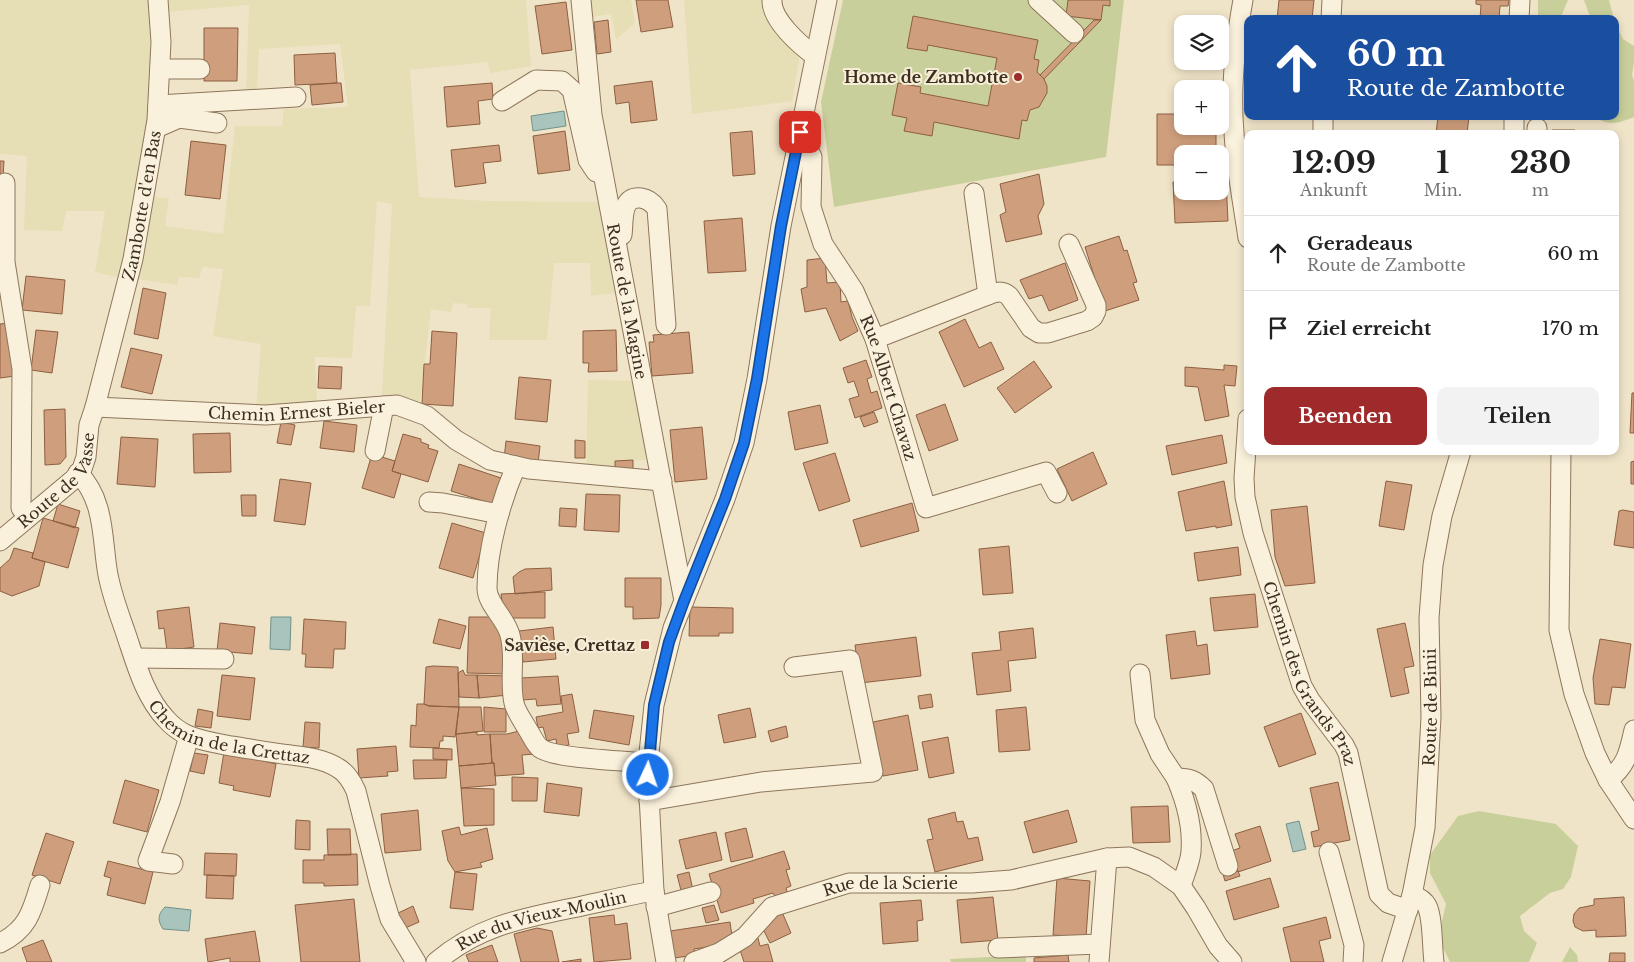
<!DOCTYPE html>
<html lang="de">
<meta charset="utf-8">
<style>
body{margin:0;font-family:"Libre Baskerville",serif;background:#f2f2f2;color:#222;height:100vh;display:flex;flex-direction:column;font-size:19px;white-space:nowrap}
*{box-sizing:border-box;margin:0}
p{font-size:16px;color:#767676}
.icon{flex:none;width:28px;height:28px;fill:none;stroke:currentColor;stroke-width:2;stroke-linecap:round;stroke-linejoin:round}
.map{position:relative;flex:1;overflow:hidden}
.side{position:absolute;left:1244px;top:130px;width:375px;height:325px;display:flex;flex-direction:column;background:#fff;border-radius:10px;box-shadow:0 2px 8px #0003}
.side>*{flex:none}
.hud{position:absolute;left:1244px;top:15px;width:375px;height:105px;border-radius:10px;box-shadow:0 2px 8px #0003;background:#1a4fa0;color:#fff;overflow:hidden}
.buttons{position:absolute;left:1174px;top:15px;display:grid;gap:10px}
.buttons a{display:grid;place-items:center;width:55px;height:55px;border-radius:10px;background:#fff;box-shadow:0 2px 8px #0003;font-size:25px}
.pin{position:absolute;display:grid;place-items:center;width:42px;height:42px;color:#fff;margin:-21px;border-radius:10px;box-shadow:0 2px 8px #0006}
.me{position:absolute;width:55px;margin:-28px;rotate:3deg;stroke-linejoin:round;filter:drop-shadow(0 0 4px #0008)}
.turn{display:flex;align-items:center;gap:18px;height:105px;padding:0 20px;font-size:22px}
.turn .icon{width:65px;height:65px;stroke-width:2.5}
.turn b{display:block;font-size:35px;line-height:42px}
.eta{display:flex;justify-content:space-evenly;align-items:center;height:85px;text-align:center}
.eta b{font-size:30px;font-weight:700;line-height:35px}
.action{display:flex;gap:10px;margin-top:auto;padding:10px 20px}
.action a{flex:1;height:58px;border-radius:10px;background:#9e2a2b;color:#fff;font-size:20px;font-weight:700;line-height:58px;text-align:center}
.action a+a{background:#f2f2f2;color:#222}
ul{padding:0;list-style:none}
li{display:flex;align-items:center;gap:15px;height:75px;padding:0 20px;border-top:1px solid #e0e0e0}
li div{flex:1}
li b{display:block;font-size:19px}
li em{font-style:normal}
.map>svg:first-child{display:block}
.farmland{fill:#e6deb5}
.green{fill:#c9cf9b}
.water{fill:#a9c4bc;stroke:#6f938a}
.building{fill:#cf9f7d;stroke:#8d5f41}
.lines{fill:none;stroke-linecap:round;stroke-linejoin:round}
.minor-casing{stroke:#8d765c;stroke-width:21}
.minor{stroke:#faf1dc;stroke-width:19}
.route-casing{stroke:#114b97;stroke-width:12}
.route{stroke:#1a73e8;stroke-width:9}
.poi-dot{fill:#9e2a2b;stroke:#f7eed8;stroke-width:2}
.labels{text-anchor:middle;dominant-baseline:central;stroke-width:4;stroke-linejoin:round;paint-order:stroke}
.poi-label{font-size:16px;font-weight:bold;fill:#3d2e20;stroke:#f7eed8;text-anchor:end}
.street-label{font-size:16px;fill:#3d2e20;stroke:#f7eed8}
</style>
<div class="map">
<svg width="1634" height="962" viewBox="0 0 1634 962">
<rect width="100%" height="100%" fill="#f0e4c8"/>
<path class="farmland" d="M0 0H150L151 119 121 278 95 272 105 211H66L62 231 24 230 27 156 0 154Z
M166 0H526L531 66 491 73 487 62 410 70 419 197 488 201 599 202 615 293 591 296 590 263H554L547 340H489L491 308H468L467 304 453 303 451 312 431 309 420 404 402 399 382 395 392 204 377 201 370 306H356L352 358 315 357 317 399 314 407H256L261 344 213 336 223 269 203 267 199 278 179 277 177 285 137 279 152 197 169 198 165 226 223 234 235 126H282L284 109 348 107 340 44 259 49 257 93 246 94 249 5 166 12Z
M591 0H631L635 23 616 39 611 14 593 17Z
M684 0H768L797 51 799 60 792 101 692 114Z
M588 380 633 381 647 460 615 461V471L586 470Z"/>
<path class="green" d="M843 0H1124L1106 157 834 207 821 102Z
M1538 0H1568L1560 19H1538Z
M1584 0H1609L1614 19H1591Z
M1615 23 1623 39 1634 46V62L1632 75 1634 81V117C1619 123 1608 127 1594 116H1615Z
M1479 811 1556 824 1578 846 1571 877 1563 889 1550 893 1520 916 1524 931 1537 943 1529 962H1450L1441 944 1442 921 1446 904 1430 873V855L1458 816Z
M1570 947 1577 955 1578 962H1562Z
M1026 955V962H951L950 959Z"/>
<path class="water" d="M564 111 566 126 533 131 531 116Z
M271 617H291L290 650 270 649Z
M1299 821 1306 849 1293 852 1286 824Z
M165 907 191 910 189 931 163 929C157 920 158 914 165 907Z"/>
<path class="building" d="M636 0H668L673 27 641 32Z
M1068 0H1110V6L1103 5 1101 20 1066 16Z
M1279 0H1314L1312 19H1277Z
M1476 0H1509L1508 6H1500L1499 19H1480L1481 5 1476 4Z
M566 2 572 50 542 54 535 6Z
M913 16 1038 40 1034 59 1039 60 1037 72 1044 79 1047 86V93L1039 107 1030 110 1027 121 1022 120 1019 139 934 122 932 136 904 131 907 118 892 115 898 83 921 87 920 93 988 106 997 58 928 45 927 51 907 48Z
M608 20 611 52 597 54 594 22Z
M1094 20H1101L1044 79 1040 75Z
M204 28H238L237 81H204Z
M335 53 337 83 295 85 294 55Z
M652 81 657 120 631 123 629 102 616 104 614 86Z
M337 83H341L343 102 312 105 310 85Z
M492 83 493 99 478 101 480 124 447 127 444 87Z
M1157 114H1182V126H1216V154H1182V165H1157Z
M1438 116H1469L1467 134H1436Z
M1552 130H1575L1576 134H1553Z
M565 131 570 170 538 174 533 136Z
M752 131 755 174 733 176 730 133Z
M191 141 226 145 220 199 185 195Z
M499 145 501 161 483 163 486 183 455 187 451 150Z
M0 161H4L3 178H0Z
M1039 174 1044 204 1038 216 1042 234 1006 242 1000 215 1006 212 1000 184Z
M1220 180H1226L1228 221 1175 223 1173 182 1182 181V191H1220Z
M742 218 746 271 708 273 704 221Z
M1119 236 1124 251 1127 250 1137 282 1133 283 1139 300 1105 311 1085 247Z
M825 258 827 283 840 282 841 302 848 301 852 317 858 331 840 341 826 308 805 312 801 289 807 287V260Z
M1065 263 1078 300 1049 311 1042 295 1029 299 1020 280Z
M26 276 65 280 62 314 22 310Z
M143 288 166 293 158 339 134 334Z
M965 319 979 348 991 342 1004 369 964 387 939 332Z
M9 323 15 376 0 378V324Z
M36 330 58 332 52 373 31 370Z
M616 330 617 371 588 372 589 363H583V331Z
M432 331 457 333 453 406 422 404 424 364H430Z
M689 332 693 373 652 376 649 342H654L653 335Z
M131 348 162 355 152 394 121 387Z
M866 360 872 377 867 379 871 393 877 391 882 408 855 418 849 399 859 396 854 381 848 383 843 368Z
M1034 361 1052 387 1015 413 997 388Z
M1224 365 1237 366 1235 386 1224 385 1229 416 1205 421 1198 387 1185 386V367L1224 370Z
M319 366 342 367 341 389 318 388Z
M519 377 551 380 547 422 515 419Z
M1632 393H1634V433H1630Z
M945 404 958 440 929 451 916 415Z
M820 405 828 443 795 450 788 412Z
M65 409 66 457 60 464 45 465 44 410Z
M874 412 878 422 864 427 860 417Z
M324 421 357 425 354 452 320 448Z
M281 422 295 425 291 445 277 443Z
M702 427 707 479 675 482 670 430Z
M230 433 231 472 194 473 193 434Z
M403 434 421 439V442L429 445 428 448 438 451 428 482 392 471Z
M1222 435 1227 463 1172 475 1166 446Z
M121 437 158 439 155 487 117 484Z
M575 440 585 441V458H575Z
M506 441 540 446 538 464 504 459Z
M1093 452 1107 484 1072 501 1057 469Z
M835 453 850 501 819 511 803 463Z
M372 454 395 461 392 471 401 474 394 498 362 488Z
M633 460V470L615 471V461Z
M1634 461V484H1631V462Z
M459 464 501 478 493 504 451 491Z
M280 479 311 483 305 525 274 521Z
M1224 481 1232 525 1216 528V526L1186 531 1178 492Z
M1386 481 1412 485 1404 530 1379 526Z
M586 494 620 495 619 532 584 530Z
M241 495H256V516H242Z
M912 503 919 531 861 547 853 520Z
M58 504 80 511 75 528 53 521Z
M1307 506 1315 583 1285 586 1275 557 1271 510Z
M560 508 577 509 576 527 559 526Z
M1623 510 1634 512V548L1614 545 1619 511Z
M43 518 79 528 68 568 32 558Z
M452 523 486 533 473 578 439 568Z
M1009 546 1013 593 983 595 979 549Z
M1238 547 1241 575 1198 581 1194 553Z
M14 548 33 553 32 558 45 562 39 586 12 596 0 591V568L10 559Z
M551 568 552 590 515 594 513 577 519 572 525 569Z
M625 578H661V605L659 618 633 619V607H625Z
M545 592V618H504L501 594Z
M1255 594 1258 627 1214 631 1210 598Z
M189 607 194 647 167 651 164 628 159 629 157 611Z
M690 607 733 608V633H719V636H689Z
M469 617H499L508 674 467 673Z
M304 619 346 622 345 649H334L333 668 305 667 306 654H302Z
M439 619 466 626 460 649 433 643Z
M220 623 255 627 252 654 217 651Z
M1405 623 1414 666 1404 668 1409 693 1391 697 1377 629Z
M553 627 556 659 523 662 519 631Z
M1033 628 1036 658 1008 661 1011 691 977 695 972 653 1001 650 999 632Z
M1195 631 1197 646 1207 644 1210 674 1171 679 1166 635Z
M916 637 921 676 860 683 855 645Z
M1600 639 1631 644 1625 688 1612 687 1609 705 1595 704 1593 678Z
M433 666 458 667 459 707 429 706 424 704 426 667Z
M463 670 465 675H477L479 698 459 697 458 673Z
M222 675 255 678 250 720 217 716Z
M477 675 507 676 508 695 479 698Z
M558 676 561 704 537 706 536 699 522 700 521 678Z
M572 694 579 732 567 734 569 745 557 747 556 739 547 741 543 727 538 728 536 717 563 712 561 696Z
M931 694 933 707 920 709 918 696Z
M417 704H424L429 706 459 707 455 737 443 736V741H440L439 748 410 747 411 725 416 726Z
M459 707H481L483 731 456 734Z
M484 707 506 709V732H484Z
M1026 707 1030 750 999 752 996 710Z
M750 708 756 737 724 743 718 715Z
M198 709 213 712 211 728 195 726Z
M594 710 634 716 629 745 589 738Z
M1301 713 1316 754 1279 767 1264 727Z
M908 715 918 770 883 776 873 722Z
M305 722 320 723 319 748 303 747Z
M786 726 788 737 771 742 768 731Z
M523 730 535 754 522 755 524 774 495 776 494 763H492L490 734H507Z
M477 732V735L490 734 492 763 459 766 456 734Z
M948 737 954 773 929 778 922 742Z
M396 746 398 771 387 772 388 776 359 778 357 749Z
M433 748 452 749V760L433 759Z
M224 752 276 764 270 797 233 790 234 786 219 783Z
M194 753 208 755 204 774 190 771Z
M413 760H447L446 778 414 779Z
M494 763 496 785 461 788 459 766Z
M512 777 538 778 537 801H512Z
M125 780 159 790 147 832 113 823Z
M1338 782 1350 840 1314 847 1311 832 1319 830 1310 788Z
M547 783 582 788 579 816 544 812Z
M461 788 494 789V825L464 826Z
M1168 806 1170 842 1133 843 1131 807Z
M418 810 421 850 385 853 381 814Z
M1068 810 1077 842 1033 853 1024 822Z
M955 812 957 822 963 821 968 839 978 837 983 860 935 872 927 840 933 839 928 819Z
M296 820 310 821V850L295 849Z
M1260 826 1271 861 1238 872 1231 851 1240 848 1235 834Z
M459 827 461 835 487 828 493 859 480 863 482 867 455 872 448 861 442 831Z
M746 828 753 857 731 862 725 833Z
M327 829H350L351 855H328Z
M716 832 722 860 686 869 679 840Z
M46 833 74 842 60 884 32 875Z
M784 851 790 869 786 870 791 886 786 888 788 894 776 898 773 893 753 899 754 903 721 913 709 874Z
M205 853 237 854 236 876 204 875Z
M357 854 358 885 324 886V883H303V860H324V855Z
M108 861 153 872 145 904 107 895 111 878 104 876Z
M1236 866 1240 876 1225 881 1222 871Z
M455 872 477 874 473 910 450 908Z
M689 872 693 890 682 894 677 875Z
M207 875 234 876 233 899 206 898Z
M1057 878 1090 881 1086 937 1053 935Z
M1270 878 1279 907 1234 920 1226 891Z
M993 897 998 940 961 943 957 900Z
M1624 897 1626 936 1596 937V930L1583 931 1575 927 1573 921 1574 914 1579 908 1594 905V899Z
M354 899 360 962H301L295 905Z
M921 900 923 920 917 921 918 941 883 944 880 903Z
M714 905 719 920 706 923 702 908Z
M413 906 419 922 403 929 396 914Z
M782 912 791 933 770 943 760 923Z
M614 915 615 925 627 923 631 959 594 962 589 918Z
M1326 917 1331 938 1319 941 1324 962H1291L1283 928Z
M730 922 733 943 694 949 695 955 674 958 670 931Z
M537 928 552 931 559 962H521L514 934Z
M255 931 260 962H230V958L208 962 205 939Z
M758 938 760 946 768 944 773 962H744L738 944Z
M43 940 52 962H27L22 948Z
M492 945 498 962H469L466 955Z
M1610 953H1625V962H1609Z
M1068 955 1069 962H1034V958Z
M581 959V962H562Z"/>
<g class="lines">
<g class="minor-casing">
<g id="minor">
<path id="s1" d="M581 0 592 115 684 601"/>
<path d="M772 0C771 20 800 45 815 56"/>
<path d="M1038 0 1074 33"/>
<path d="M1243 0C1235 44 1230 88 1234 133 1236 168 1243 203 1248 238"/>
<path d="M1331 19 1332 0"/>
<path d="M1519 19 1520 0"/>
<path d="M160 69H200"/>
<path d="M502 101 536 80 562 81 572 90 588 160 596 172"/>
<path d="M158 105 296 97"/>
<path d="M1514 116V134"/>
<path d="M156 128 179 118 217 123"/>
<path id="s2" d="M800 132 812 157 811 207 823 244 854 291 875 339 926 508 1046 472 1057 493"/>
<path d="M1323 134V116"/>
<path d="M1537 134V128"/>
<path d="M5 183V262L22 369 21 508 28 517"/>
<path d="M974 193 988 295"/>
<path d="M622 235C624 221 620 196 641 198 648 199 653 203 657 209L666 325"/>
<path d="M875 339 988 295C996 292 1002 290 1009 296L1031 328 1039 333H1048L1087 321 1093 317 1096 311V305L1069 244"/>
<path id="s3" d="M95 407 266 415 397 405 427 416 456 440 490 460 529 469 662 481"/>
<path id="s4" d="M1248 419 1244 478 1245 497 1253 533 1302 686 1310 700 1344 745 1348 753 1379 894 1388 903 1408 910"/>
<path d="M375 451 384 406"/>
<path d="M1561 451 1559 630 1574 694 1595 753 1608 780 1634 819"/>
<path d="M516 466C501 501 487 549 487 588 487 605 506 618 510 635 516 657 509 681 514 703 516 712 523 721 528 730 532 736 535 744 540 748 554 759 628 761 649 763"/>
<path id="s5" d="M78 473C104 499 102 535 107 569 110 590 118 611 125 631 135 660 144 696 166 719 172 726 179 731 187 735 201 741 216 743 231 746 251 749 271 753 291 755 307 757 324 759 338 768 347 773 352 782 356 791L380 886 390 919 416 962"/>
<path d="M429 502 443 503 499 514"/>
<path id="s6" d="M0 541 74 479 82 469 86 457 89 425 95 407 133 259 157 120 161 42 158 0"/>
<path d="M135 658 224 659"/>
<path d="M1140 674 1145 720 1160 754 1176 778"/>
<path d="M1608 780C1627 765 1629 752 1634 730"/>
<path d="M649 801 761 782 873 772 850 660 794 667"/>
<path d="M1329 852 1354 945 1353 962"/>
<path d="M173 864 148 861 170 802 189 736"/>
<path d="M1181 886C1184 876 1190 863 1191 852 1193 826 1186 801 1176 778 1189 778 1195 780 1204 789L1228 866"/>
<path d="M1412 895C1418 897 1424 900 1427 906 1433 918 1432 948 1434 962"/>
<path d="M656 907 711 892"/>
<path d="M0 943C27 930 32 912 40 885"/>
<path d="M998 948 1100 944"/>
<path id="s7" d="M436 962C481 924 525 918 582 906 606 901 629 895 654 891"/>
<path d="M666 962 654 891 649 795V753L654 705 673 628 725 499 744 443 757 379 781 226 827 0"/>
<path id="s8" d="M694 962 719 953 745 937 772 907 849 883H972L1011 880 1107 858 1129 857 1154 867 1181 886 1196 908 1218 946 1232 962"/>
<path d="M1099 962 1107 858"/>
<path id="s9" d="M1392 962 1412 895 1425 828 1431 717 1429 618 1433 565 1442 516 1461 451"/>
</g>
</g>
<use href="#minor" class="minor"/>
</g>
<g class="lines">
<g class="route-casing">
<path id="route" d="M648 775 654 705 669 642 684 601 725 499 744 443 757 379 781 226 800 132"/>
</g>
<use href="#route" class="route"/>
</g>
<g class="poi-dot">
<circle cx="1018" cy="77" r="5"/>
<rect x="640" y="640" width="10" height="10" rx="2.5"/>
</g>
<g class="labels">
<g class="poi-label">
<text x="1008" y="77">Home de Zambotte</text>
<text x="635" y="645">Savièse, Crettaz</text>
</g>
<g class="street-label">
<text stroke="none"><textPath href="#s6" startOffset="380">Zambotte d'en Bas</textPath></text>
<text stroke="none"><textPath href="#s1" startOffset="305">Route de la Magine</textPath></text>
<text stroke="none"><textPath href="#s2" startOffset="276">Rue Albert Chavaz</textPath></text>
<text stroke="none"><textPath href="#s3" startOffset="202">Chemin Ernest Bieler</textPath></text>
<text stroke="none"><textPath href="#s6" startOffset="86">Route de Vasse</textPath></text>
<text stroke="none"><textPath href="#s4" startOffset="268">Chemin des Grands Praz</textPath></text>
<text stroke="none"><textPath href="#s9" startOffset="259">Route de Binii</textPath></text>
<text stroke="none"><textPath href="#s5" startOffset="330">Chemin de la Crettaz</textPath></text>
<text stroke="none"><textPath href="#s8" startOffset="219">Rue de la Scierie</textPath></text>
<text stroke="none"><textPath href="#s7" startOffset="115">Rue du Vieux-Moulin</textPath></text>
</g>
</g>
</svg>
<div class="buttons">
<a><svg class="icon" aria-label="layers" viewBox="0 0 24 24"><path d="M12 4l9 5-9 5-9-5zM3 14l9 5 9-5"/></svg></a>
<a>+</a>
<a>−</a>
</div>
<div class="pin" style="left:800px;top:132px;background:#d93025"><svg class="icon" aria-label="arrive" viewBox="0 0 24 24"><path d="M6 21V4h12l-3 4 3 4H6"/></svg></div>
<svg class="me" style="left:648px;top:775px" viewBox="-20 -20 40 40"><circle r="17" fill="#1a73e8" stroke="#fff" stroke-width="3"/><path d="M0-11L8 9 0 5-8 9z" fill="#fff"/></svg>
<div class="hud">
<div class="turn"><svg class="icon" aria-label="ahead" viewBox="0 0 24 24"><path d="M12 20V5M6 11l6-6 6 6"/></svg><div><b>60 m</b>Route de Zambotte</div></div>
</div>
<section class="side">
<div class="eta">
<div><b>12:09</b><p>Ankunft</p></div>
<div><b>1</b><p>Min.</p></div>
<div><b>230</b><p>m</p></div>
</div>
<ul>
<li><svg class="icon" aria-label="ahead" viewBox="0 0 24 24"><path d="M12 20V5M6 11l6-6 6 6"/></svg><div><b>Geradeaus</b><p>Route de Zambotte</p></div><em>60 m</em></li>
<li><svg class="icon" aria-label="arrive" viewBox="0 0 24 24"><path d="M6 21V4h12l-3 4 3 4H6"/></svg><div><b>Ziel erreicht</b></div><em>170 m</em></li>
</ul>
<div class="action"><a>Beenden</a><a>Teilen</a></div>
</section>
</div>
